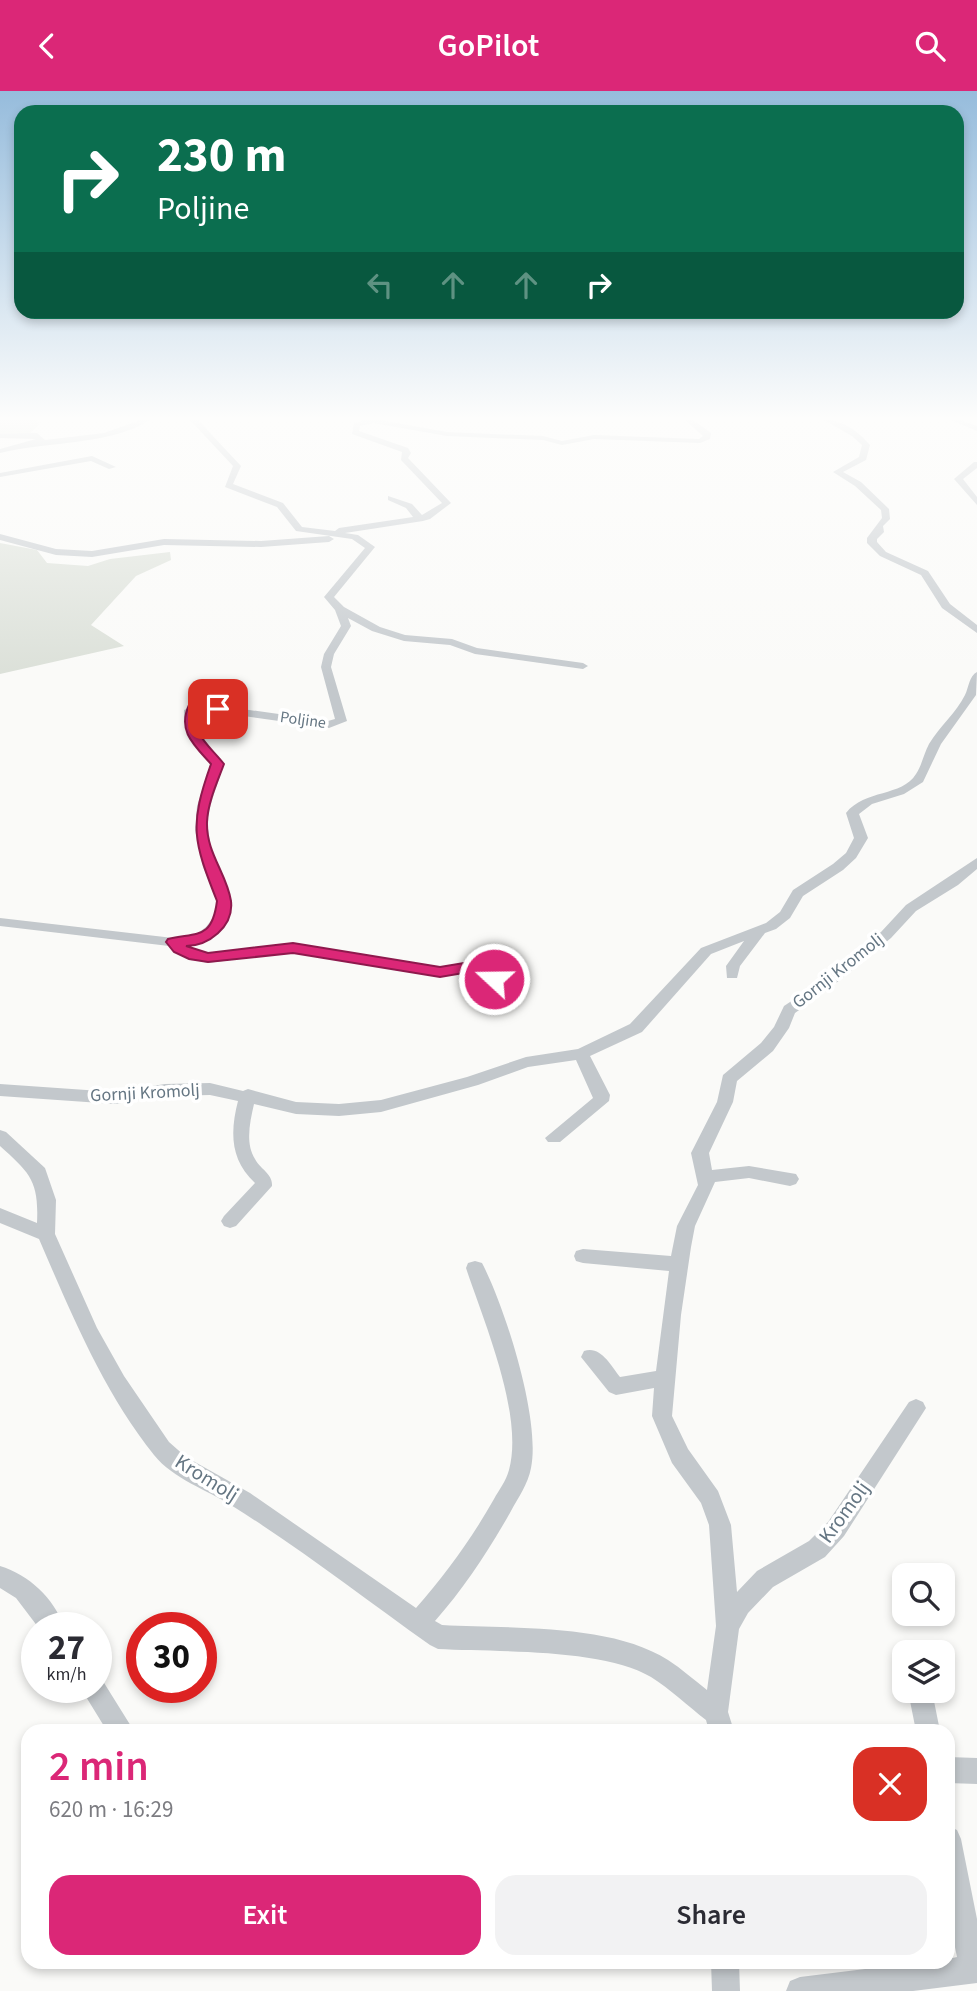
<!DOCTYPE html>
<meta charset="utf-8">
<style>
body{margin:0;font-family:"Source Sans 3",sans-serif;background:#f2f2f3;color:#2b2b33;height:100vh;display:flex;flex-direction:column;font-size:26px;white-space:nowrap}
*{box-sizing:border-box;margin:0}
p{font-size:23px;color:#7c7c81}
.icon{flex:none;width:38px;height:38px;fill:none;stroke:currentColor;stroke-width:2;stroke-linecap:round;stroke-linejoin:round}
.map{position:relative;flex:1;overflow:hidden}
.sheet{position:absolute;left:21px;top:1633px;width:934px;height:245px;display:flex;flex-direction:column;background:#fff;border-radius:21px;box-shadow:0 4px 10px #0003}
.sheet>*{flex:none}
.top-card{position:absolute;left:14px;top:14px;width:950px;height:214px;border-radius:21px;box-shadow:0 4px 10px #0003;background:#0b6e4f;color:#fff;overflow:hidden}
.tools{position:absolute;left:892px;top:1472px;display:grid;gap:14px}
.tools a{display:grid;place-items:center;width:63px;height:63px;border-radius:14px;background:#fff;box-shadow:0 4px 10px #0003;font-size:35px}
.speed{position:absolute;left:21px;top:1521px;display:flex;gap:14px;font-size:35px;font-weight:700;text-align:center}
.speed>*{display:grid;place-content:center;width:91px;height:91px;border-radius:50%;background:#fff;box-shadow:0 4px 10px #0003;line-height:1}
.speed small{font-size:18px;font-weight:400}
.speed .limit{border:10px solid #d22;background:#fff;color:#111}
.pin{position:absolute;display:grid;place-items:center;width:60px;height:60px;color:#fff;margin:-30px;border-radius:14px;box-shadow:0 4px 10px #0006}
.me{position:absolute;width:77px;margin:-38px;rotate:291deg;stroke-linejoin:round;filter:drop-shadow(0 0 5px #0008)}
.turn{display:flex;align-items:center;gap:24px;height:147px;padding:0 28px;font-size:32px}
.turn .icon{width:91px;height:91px;stroke-width:2.5}
.turn b{display:block;font-size:49px;line-height:60px}
.lanes{display:flex;align-items:center;height:66px;padding:0 28px;background:#0003;justify-content:center;gap:35px;direction:ltr}
.lanes .off{opacity:.35}
.round{display:grid;place-items:center;flex:none;width:74px;height:74px;border-radius:21px;background:#f2f2f3}
.summary{display:flex;align-items:center;justify-content:space-between;height:119px;padding:0 28px}
h1{font-size:42px;font-weight:600;line-height:52px;color:#db2777}
.action{display:flex;gap:14px;margin-top:auto;padding:14px 28px}
.action a{flex:1;height:80px;border-radius:21px;background:#db2777;color:#fff;font-size:28px;font-weight:600;line-height:80px;text-align:center}
.action a+a{background:#f2f2f3;color:#2b2b33}
header{display:flex;justify-content:space-between;align-items:center;height:91px;padding:0 28px;background:#db2777;color:#fff;font-size:32px;font-weight:600}
.map>svg:first-child{display:block}
.green{fill:#dadfd7}
.lines{fill:none;stroke-linecap:round;stroke-linejoin:round}
.minor{fill:#c3c8cc;fill-rule:evenodd}
.route{fill:#db2777;stroke:#8e194d;stroke-width:2}
.labels{text-anchor:middle;dominant-baseline:central;stroke-width:7;stroke-linejoin:round;paint-order:stroke}
.far-street-label{font-size:16px;fill:#657683;stroke:#fff}
.street-label{font-size:18px;fill:#657683;stroke:#fff}
.near-street-label{font-size:21px;fill:#657683;stroke:#fff}
</style>
<header><svg class="icon" aria-label="back" viewBox="0 0 24 24"><path d="M15 5l-7 7 7 7"/></svg>GoPilot<svg class="icon" aria-label="search" viewBox="0 0 24 24"><circle cx="10" cy="10" r="6"/><path d="M15 15l6 6"/></svg></header>
<div class="map">
<svg width="977" height="1900" viewBox="0 0 977 1900">
<rect width="100%" height="100%" fill="#fafaf8"/>
<path class="green" d="M0 329H36L40 333 29 343 0 344Z
M0 452 37 459 47 472 88 475 110 468 170 461 171 469 136 485 91 534 124 555 0 583Z"/>
<g class="lines">
<path class="minor" d="M140 329H150C108 355 47 350 0 362V358L36 348 0 347V343L37 342 45 349 104 342Z
M190 329H198L241 375 233 393 283 412 302 436 335 440 339 437 413 426 406 417 388 409V405L412 413 422 424 442 412 401 369 402 361 352 343 354 332 365 329H380L447 341 543 345 562 350 594 344 699 348 703 345 685 329H693L711 342 710 348 700 352 594 348 562 354 543 349 447 345 373 332 360 335 359 340 408 357 411 362 408 367 451 412 430 428 423 430 345 442 358 444 375 456 334 506 344 516 380 536 405 544 452 548 477 557 583 572 588 575 583 578 475 563 450 554 404 550 372 540 348 527 351 535 334 563 331 576 347 630 329 637 201 619 196 621 200 643 223 673C219 695 207 713 208 737 209 755 215 773 222 790 224 796 230 804 231 810 234 833 208 851 189 855L199 861 208 862 293 853 440 876 482 869 493 873 501 888 499 891H489L481 879 440 886 293 861 208 872 190 868 169 855 0 835V827L182 848 194 845 206 836 213 827 217 810 203 776 195 739 197 715 211 673C199 651 183 648 184 619L200 612 328 630 335 628 321 576 324 563 341 535 335 519 324 506 365 457 352 448 296 440 277 416 225 396 233 375Z
M824 329C842 328 859 341 870 354L866 369 843 381 861 391 889 418 890 428 883 435 884 441 877 448V451L886 461 928 480 950 513 977 534V542L942 517 921 484 880 465 867 452V447L882 427 881 419 855 395 833 381 859 366 862 354 852 345Z
M951 329H961L977 335V340Z
M92 365 116 376 109 378 91 370 0 386V382Z
M974 371H977V377L963 388 977 406V414L954 388Z
M0 443 56 458 92 460 164 448 261 450 329 445 334 448 329 451 261 456 164 454 92 466 56 464 0 449Z
M977 581 976 604 941 653 923 691 904 703 872 713 859 723 868 747 856 767 843 779 803 805 790 827 776 838 765 842 740 875 737 887H727L726 875 744 850 711 863 642 941 590 965 610 1004 609 1010 560 1051H548L545 1047 593 1007 576 969 528 976 478 994 381 1021 339 1025 296 1023 254 1013C250 1031 245 1052 255 1068 260 1078 273 1083 272 1095L236 1135 230 1137 224 1135 221 1130 224 1125 255 1092C230 1069 230 1041 238 1010L210 1004 165 1005 115 1013 0 1005V993L115 1001 165 993 210 992 243 1000 248 998 296 1011 339 1013 381 1009 467 986 526 966 578 958 630 933 701 857 766 832 780 821 793 799 833 773 846 762 854 747 846 722C865 698 902 706 916 683 922 674 924 662 929 653 940 635 956 622 965 604 969 596 969 585 977 581Z
M977 767V778L958 794 916 820 891 847 830 897 795 922 789 937 773 960 737 990 733 1011 709 1062 712 1079 749 1075 796 1083 799 1088 796 1093 790 1095 749 1087 715 1091 695 1135 691 1156 681 1224 672 1325 688 1358 718 1400 731 1434 737 1501 757 1480 809 1450 828 1431 909 1311 916 1308 923 1311 926 1317 844 1445 825 1466 773 1496 748 1522 739 1538 728 1621 734 1640H709L706 1629C688 1615 670 1598 651 1586 604 1557 494 1561 438 1558L430 1554C365 1508 301 1458 234 1416 208 1399 173 1388 154 1364 103 1300 71 1222 39 1148L0 1132V1117L37 1132C39 1090 30 1082 0 1055V1039L6 1041 45 1077 56 1109 55 1143 97 1237 124 1285 169 1351 186 1366 250 1402 416 1517C446 1483 472 1447 494 1408 499 1399 506 1390 509 1379 524 1324 484 1231 466 1177L468 1172 475 1170 482 1172C505 1216 541 1329 531 1377 528 1393 518 1407 511 1420 489 1459 465 1496 435 1530L442 1534C510 1538 610 1532 668 1569 682 1578 694 1589 707 1599L716 1535 709 1434 701 1412 672 1372 652 1325 654 1297 616 1304 609 1301 581 1266 584 1260C600 1254 611 1274 620 1286L656 1280 669 1180 583 1172 576 1170 574 1165 576 1160 583 1158 671 1165 677 1135 698 1094 691 1062 717 1011 723 984 761 952 774 936 784 915 820 891 881 841 906 814Z
M0 1475C29 1484 54 1507 64 1536H38L16 1507 0 1497Z
M96 1586 101 1587 134 1640H107L80 1596H96Z
M908 1600H932L940 1640H916Z
M948 1666 977 1667V1693L948 1692Z
M948 1735 957 1739 961 1748 977 1828V1892L913 1900H786L790 1890 800 1886 922 1871H948V1868L957 1866 948 1822Z
M711 1871H739L740 1900H712Z"/>
</g>
<linearGradient id="sky" x2="0" y2="1"><stop stop-color="#96bcdc"/><stop offset="0.55" stop-color="#fdfdfc"/><stop offset="1" stop-color="#fdfdfc" stop-opacity="0"/></linearGradient>
<rect width="977" height="595" fill="url(#sky)"/>
<path class="route" d="M189 614H218L224 618 218 621 198 620C191 644 210 655 224 673 217 692 208 711 207 731 206 762 227 783 231 810 234 836 208 855 186 855L208 862 293 852 440 876 482 869 494 873 501 888 499 891H488L481 879 440 886 293 862 208 871 189 868 174 861 166 851 168 848C197 841 212 849 217 810 193 749 189 735 211 673 194 654 177 640 189 614Z"/>
<g class="labels">
<g class="far-street-label">
<text transform="translate(303 629) rotate(8)">Poljine</text>
</g>
<g class="street-label">
<text transform="translate(838 880) rotate(-38)">Gornji Kromolj</text>
<text transform="translate(145 1002) rotate(-3)">Gornji Kromolj</text>
</g>
<g class="near-street-label">
<text transform="translate(207 1387) rotate(32)">Kromolj</text>
<text transform="translate(844 1421) rotate(-54)">Kromolj</text>
</g>
</g>
</svg>
<div class="tools">
<a><svg class="icon" aria-label="search" viewBox="0 0 24 24"><circle cx="10" cy="10" r="6"/><path d="M15 15l6 6"/></svg></a>
<a><svg class="icon" aria-label="layers" viewBox="0 0 24 24"><path d="M12 4l9 5-9 5-9-5zM3 14l9 5 9-5"/></svg></a>
</div>
<div class="speed"><div>27<small>km/h</small></div><div class="limit">30</div></div>
<div class="pin" style="left:218px;top:618px;background:#d93025"><svg class="icon" aria-label="arrive" viewBox="0 0 24 24"><path d="M6 21V4h12l-3 4 3 4H6"/></svg></div>
<svg class="me" style="left:494px;top:888px" viewBox="-20 -20 40 40"><circle r="17" fill="#db2777" stroke="#fff" stroke-width="3"/><path d="M0-11L8 9 0 5-8 9z" fill="#fff"/></svg>
<div class="top-card">
<div class="turn"><svg class="icon" aria-label="right" viewBox="0 0 24 24"><path d="M7 20v-9h11M14 6l5 5-5 5"/></svg><div><b>230 m</b>Poljine</div></div>
<div class="lanes"><svg class="icon off" aria-label="left" viewBox="0 0 24 24"><path d="M17 20v-9H6M10 6l-5 5 5 5"/></svg><svg class="icon off" aria-label="ahead" viewBox="0 0 24 24"><path d="M12 20V5M6 11l6-6 6 6"/></svg><svg class="icon off" aria-label="ahead" viewBox="0 0 24 24"><path d="M12 20V5M6 11l6-6 6 6"/></svg><svg class="icon" aria-label="right" viewBox="0 0 24 24"><path d="M7 20v-9h11M14 6l5 5-5 5"/></svg></div>
</div>
<section class="sheet">
<div class="summary"><div><h1>2 min</h1><p>620 m · 16:29</p></div><a class="round" style="background:#d93025;color:#fff"><svg class="icon" aria-label="close" viewBox="0 0 24 24"><path d="M6 6l12 12M18 6L6 18"/></svg></a></div>
<div class="action"><a>Exit</a><a>Share</a></div>
</section>
</div>
